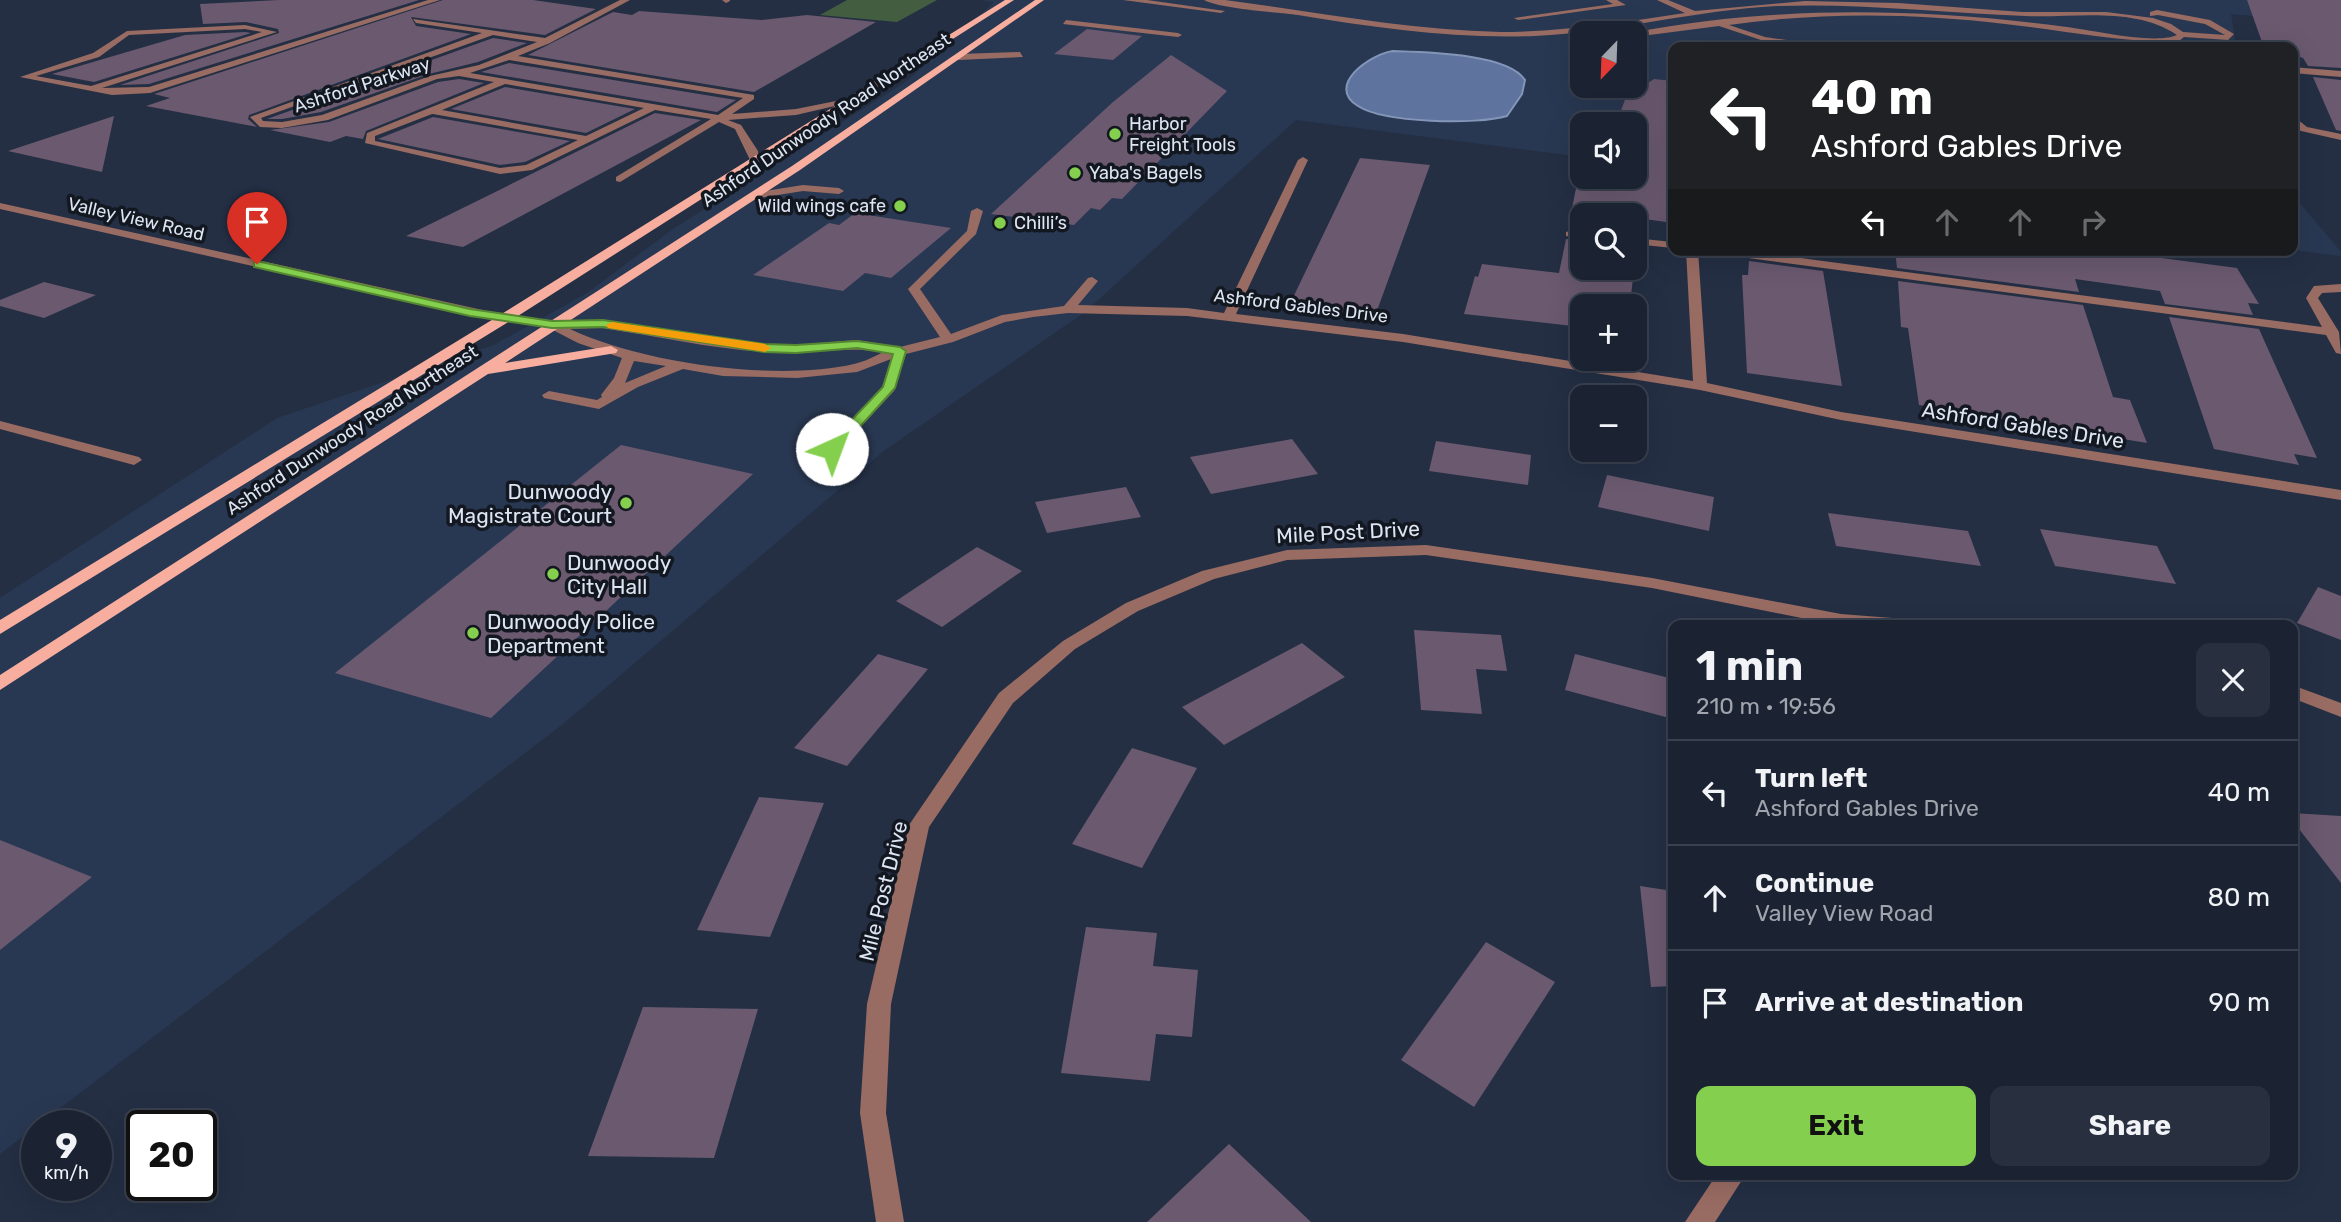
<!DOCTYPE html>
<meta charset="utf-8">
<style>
body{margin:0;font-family:Rubik,sans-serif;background:#282f3f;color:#f1f3f6;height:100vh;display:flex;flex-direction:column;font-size:26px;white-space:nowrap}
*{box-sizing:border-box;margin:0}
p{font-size:23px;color:#a0a4ac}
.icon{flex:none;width:38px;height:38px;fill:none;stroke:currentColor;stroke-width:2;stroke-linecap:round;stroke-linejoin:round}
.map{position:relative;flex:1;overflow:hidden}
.drawer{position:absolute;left:1668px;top:620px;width:630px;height:560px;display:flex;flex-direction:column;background:#1b2333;border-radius:14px;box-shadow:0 7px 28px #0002,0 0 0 2px #39404e}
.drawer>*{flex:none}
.top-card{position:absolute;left:1668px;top:42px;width:630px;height:214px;border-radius:14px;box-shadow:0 7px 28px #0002,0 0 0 2px #39404e;background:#202124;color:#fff;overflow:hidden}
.needle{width:46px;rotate:203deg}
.controls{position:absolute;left:1570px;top:21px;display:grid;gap:14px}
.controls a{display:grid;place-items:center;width:77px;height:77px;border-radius:14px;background:#1b2333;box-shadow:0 7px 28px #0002,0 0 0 2px #39404e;font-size:35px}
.speed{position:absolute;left:21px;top:1110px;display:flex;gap:14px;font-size:35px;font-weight:700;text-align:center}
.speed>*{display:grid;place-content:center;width:91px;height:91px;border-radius:50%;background:#1b2333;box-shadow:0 7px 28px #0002,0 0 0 2px #39404e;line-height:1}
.speed small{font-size:18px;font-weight:400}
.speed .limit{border:4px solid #111;border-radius:10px;background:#fff;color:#111}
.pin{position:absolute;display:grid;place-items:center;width:60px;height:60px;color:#fff;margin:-72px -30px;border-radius:50% 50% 50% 0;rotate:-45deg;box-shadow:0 0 7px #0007}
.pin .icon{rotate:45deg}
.me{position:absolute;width:77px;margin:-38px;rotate:43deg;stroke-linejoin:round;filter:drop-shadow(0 0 5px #0008)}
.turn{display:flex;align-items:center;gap:24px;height:147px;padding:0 28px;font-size:32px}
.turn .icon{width:91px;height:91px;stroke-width:2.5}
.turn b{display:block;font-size:49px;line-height:60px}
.lanes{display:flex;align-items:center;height:66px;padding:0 28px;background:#0003;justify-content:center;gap:35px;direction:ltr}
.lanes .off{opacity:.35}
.round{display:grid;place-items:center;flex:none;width:74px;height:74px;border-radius:14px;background:#282f3f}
.headline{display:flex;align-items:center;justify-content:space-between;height:119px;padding:0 28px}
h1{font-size:42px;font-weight:700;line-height:52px}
.button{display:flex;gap:14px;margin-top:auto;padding:14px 28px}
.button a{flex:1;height:80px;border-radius:14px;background:#84cf4d;color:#111;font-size:28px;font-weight:700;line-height:80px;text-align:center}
.button a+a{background:#282f3f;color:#f1f3f6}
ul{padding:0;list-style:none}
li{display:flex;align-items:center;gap:21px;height:105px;padding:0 28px;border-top:2px solid #39404e}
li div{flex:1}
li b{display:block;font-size:26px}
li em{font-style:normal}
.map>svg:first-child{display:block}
.built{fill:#293852;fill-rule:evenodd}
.green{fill:#425d40}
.water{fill:#5e749f;stroke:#8496b8;stroke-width:2}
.building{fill:#6a596f}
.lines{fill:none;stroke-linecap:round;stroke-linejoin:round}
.minor{fill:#996c63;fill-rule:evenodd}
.major{fill:#f8ae9f;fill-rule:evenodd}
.route{fill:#84cf4d;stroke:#568732;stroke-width:2}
.slow{fill:#f59e0b}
.poi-dot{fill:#84cf4d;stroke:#121720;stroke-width:2.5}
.labels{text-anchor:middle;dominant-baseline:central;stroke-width:7;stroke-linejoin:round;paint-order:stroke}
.far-street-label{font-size:18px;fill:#dde5f3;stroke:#121720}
.far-poi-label{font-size:18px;fill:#dde5f3;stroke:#121720;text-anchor:start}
.street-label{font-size:21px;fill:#dde5f3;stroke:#121720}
.poi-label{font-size:21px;fill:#dde5f3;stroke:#121720;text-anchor:start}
</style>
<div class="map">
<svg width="2341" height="1222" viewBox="0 0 2341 1222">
<rect width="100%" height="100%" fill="#242f44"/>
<path class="built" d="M980 0H2333L2277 18 2231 14 2236 46 1673 47V169L1634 124H1582V157L1296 120 1085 312 885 450 563 724 0 1154V598L277 418 494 345 587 293 673 229 907 81 994 2ZM1582 33H1634V86H1582Z
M2293 195 2341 252V256L2293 250Z"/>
<path class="green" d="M847 0H937L897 22 820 15Z"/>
<path class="water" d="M1393 51C1423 52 1508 53 1525 80L1522 94 1507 116C1477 125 1384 123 1358 106 1325 86 1370 54 1393 51Z"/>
<path class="building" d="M279 0H419L149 84 120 85 279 33 278 29 246 22 203 24 200 4Z
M443 0H533L596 9 545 35 411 17 416 26 471 34 249 115 248 119 257 127 146 106 170 98 154 94Z
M2247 0H2341V68L2308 66 2303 58 2292 54V47H2276L2262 42Z
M639 11 761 20 807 15 876 22 754 92 528 55 613 12 632 15Z
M1087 29 1142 36 1113 60 1054 54Z
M245 32 251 33 94 82 52 74 185 35Z
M493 38 527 43 478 62 429 74 321 112 282 119H267Z
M1171 55 1227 91 1122 199 1112 198 1100 210 1091 208 1074 225 991 214 1113 102Z
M509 63 736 100 717 112 481 72Z
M2313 77 2341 80V131L2336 130Z
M459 79 484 83 366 131 363 139 346 136 330 142 270 130 329 122 438 82Z
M1654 79 1673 81V223L1638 218 1637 236 1634 235V215H1582V229H1568L1577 183 1634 191V124H1620L1619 116 1626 97Z
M505 87 635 109 586 133 451 109Z
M655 113 701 120 463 247 406 236Z
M114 116 102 172 8 151Z
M433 117 570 141 525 162 500 165 378 139Z
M1360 158 1430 165 1374 319 1288 308Z
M855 213 951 228 891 278 865 273 843 291 753 275 829 223 839 225Z
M1566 239 1582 241V268H1634L1630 306H1582V327L1464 314 1475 276 1478 277 1482 264 1559 273Z
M1762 250H1820L1821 258Z
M1895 250H2101L2237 268 2259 304 2248 303 2253 315 2165 304 2160 291 2075 279 2079 292 1897 268Z
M1749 261 1823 271 1842 386 1747 373 1742 275H1748Z
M1898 281 2083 305 2113 397 2130 400 2147 443 1919 405 1908 328 1901 327Z
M44 282 96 295 44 318 0 306V300Z
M2169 317 2259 329 2317 458 2294 454 2299 465 2214 449Z
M1292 439 1318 474 1211 494 1190 457Z
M1436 441 1531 455 1528 485 1429 471Z
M621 445 753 474 491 718 335 673Z
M1607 475 1714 497 1709 531 1598 507Z
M1126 487 1141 517 1047 533 1035 502Z
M1828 513 1968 531 1981 566 1836 546Z
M2040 529 2157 546 2176 584 2055 566Z
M977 547 1022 571 942 627 896 601Z
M2318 587 2341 596V640L2297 623Z
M1414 630 1501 635 1507 671 1476 669 1482 714 1421 710Z
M1302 643 1345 677 1224 745 1182 707Z
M878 654 928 669 847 766 794 748Z
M1575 654 1673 679V719L1565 690Z
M1132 748 1197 768 1142 868 1072 844Z
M759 797 824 803 770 937 697 930Z
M2292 813 2341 816V883L2292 820Z
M0 840 92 877 0 950Z
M1640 886 1673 891V986L1651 987Z
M1086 927 1157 933 1153 966 1198 970 1192 1037 1156 1034 1150 1081 1061 1073Z
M1486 942 1555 982 1474 1107 1401 1060Z
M643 1007 758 1009 714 1158 588 1156Z
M1229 1144 1311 1222H1147Z"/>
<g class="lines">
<path class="minor" d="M428 0H440L150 93 112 95 20 77 93 53 127 31 245 25 277 32 102 88 149 87ZM245 29 262 32 91 86 36 76 99 57 129 35Z
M620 0H630L550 43 518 56 754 95V99L732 114 796 109 851 98 856 101 796 115 728 120 741 125 758 151 759 162H751L735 129 719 122 620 182 616 181V177L711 119 655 110 532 170 500 174 365 143 367 133 494 82 459 76 437 79 328 120 282 128 260 127 250 117 482 33 416 23 413 19 545 38ZM493 35 537 42 479 65 430 76 322 115 282 122 263 121 261 118ZM509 60 743 98 718 115 470 73ZM505 84 644 108 586 136 442 110ZM432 114H433L578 140 526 165 500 168 375 141V136Z
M722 0H730V1L726 3Z
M1123 0H1147L1225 11 1221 13Z
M1204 0H1225C1317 12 1407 30 1500 32 1562 32 1624 22 1685 13L1657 0H1668L1695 11 1805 1 1898 3 2022 12H2106L2153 18 2171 24 2183 32 2225 35 2205 24 2158 15 2150 16V12L2157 10 2210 20 2234 34 2228 40 2184 37 2179 41C2121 43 2063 30 2005 24 1913 13 1820 12 1729 25L1765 37 1835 47 1764 41 1719 26 1634 37V33H1631C1776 5 1921 8 2067 27 2092 30 2155 45 2177 35 2135 6 2074 18 2026 16 1943 13 1861 3 1777 6 1696 10 1617 32 1535 36 1455 39 1376 28 1298 15 1276 12 1221 9 1204 0Z
M1606 0H1617L1626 5 1518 20 1514 18 1613 4Z
M1066 20 1178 33 1182 35 1178 37 1063 24Z
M1020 52 1023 57 959 60 955 57 959 54Z
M2292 67 2341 71V77L2292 73Z
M2292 115 2307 127 2341 134V140L2301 131 2292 124Z
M1303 157 1308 160 1236 314 1403 334 1693 381 1686 250H1698L1707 383 1841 412 2341 490V500L1841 420 1700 390 1403 342 1187 316 1068 313 1033 317 1005 322 953 342 906 354 894 391 837 452 832 453 825 449 882 387 891 359 857 372 797 378 723 376 683 369 638 387 599 409 544 398 542 395 549 391 597 400 602 397 601 395 614 378 622 358 578 343 549 328 487 319 0 209V203L487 311 552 321 602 320 764 344 796 345 857 340 900 347 940 337 908 289 967 231 971 211 977 208 983 211 976 234 920 289 951 334 1002 315 1064 306 1088 278 1092 277 1098 281 1078 305 1187 308 1224 313 1298 160ZM602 328C656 336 712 349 767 352 807 354 845 346 884 352 875 356 864 362 854 364 777 382 641 363 570 329ZM634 361 666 366 625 383Z
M803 185 839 188 844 191 839 194 803 191 752 199 747 196 752 193Z
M1570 231 1582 232V238L1566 236V232Z
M1634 238 1673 242V248L1634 244Z
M1705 250H1740L2322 327 2306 298 2314 286 2341 284V292L2322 293 2318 298 2339 332 2341 354 2336 353 2326 335 1711 253Z
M0 421 139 457 142 460 134 465 0 429Z
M1426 545 1652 578 1841 614 1905 619 1914 625H1836L1652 588 1426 555 1287 560 1214 579 1138 611 1075 649 1013 703 929 827 891 1004 886 1113 904 1222H876L860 1113 867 1004 909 825 999 693 1063 641 1126 603 1202 571 1287 550Z
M2292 685 2341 703V717L2292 698Z
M1717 1174H1743L1744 1177 1715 1222H1685Z"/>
<path class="major" d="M1005 0H1014L510 321 0 634V620L500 315Z
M1035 0H1044L800 170 505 363 611 346 618 350 616 353 488 374 0 690V675L792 166Z"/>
</g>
<path class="route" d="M257 261 470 309 552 321 603 320 764 344 796 345 857 341 900 347 906 351 895 388 837 452H827V446L883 387 893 354 857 348 796 353 764 352 603 327 552 328 470 316 254 267V262Z"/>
<path class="slow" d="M612 322 765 344 771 348 765 352 608 328 606 325Z"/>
<g class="poi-dot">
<circle cx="1115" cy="134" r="7"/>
<circle cx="1075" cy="173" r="7"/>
<circle cx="900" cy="206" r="7"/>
<circle cx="1000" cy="223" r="7"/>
<circle cx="626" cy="503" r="7"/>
<circle cx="553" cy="574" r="7"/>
<circle cx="473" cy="633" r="7"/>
</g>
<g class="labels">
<g class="far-street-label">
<text transform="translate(362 85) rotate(-18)">Ashford Parkway</text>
<text transform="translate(826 120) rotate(-34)">Ashford Dunwoody Road Northeast</text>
<text transform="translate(136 219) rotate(13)">Valley View Road</text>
<text transform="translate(1301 306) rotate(7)">Ashford Gables Drive</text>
<text transform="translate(352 430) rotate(-33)">Ashford Dunwoody Road Northeast</text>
</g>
<g class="far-poi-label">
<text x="1129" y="124">Harbor<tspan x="1129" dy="21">Freight Tools</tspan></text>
<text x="1089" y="173">Yaba's Bagels</text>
<text x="886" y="206" text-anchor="end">Wild wings cafe</text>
<text x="1014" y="223">Chilli’s</text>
</g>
<g class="street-label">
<text transform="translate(2023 425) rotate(9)">Ashford Gables Drive</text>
<text transform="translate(1348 532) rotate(-3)">Mile Post Drive</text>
<text transform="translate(883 891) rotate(-76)">Mile Post Drive</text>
</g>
<g class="poi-label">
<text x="612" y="491" text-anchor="end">Dunwoody<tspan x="612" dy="24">Magistrate Court</tspan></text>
<text x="567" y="562">Dunwoody<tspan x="567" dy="24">City Hall</tspan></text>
<text x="487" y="621">Dunwoody Police<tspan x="487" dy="24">Department</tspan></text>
</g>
</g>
</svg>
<div class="controls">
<a><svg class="needle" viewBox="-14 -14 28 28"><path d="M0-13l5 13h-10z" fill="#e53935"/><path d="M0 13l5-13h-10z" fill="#a0a4ac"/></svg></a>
<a><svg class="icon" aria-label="sound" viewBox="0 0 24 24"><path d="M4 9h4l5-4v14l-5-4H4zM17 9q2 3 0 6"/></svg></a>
<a><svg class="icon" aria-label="search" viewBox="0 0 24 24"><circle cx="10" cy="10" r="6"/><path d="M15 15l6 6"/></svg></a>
<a>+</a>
<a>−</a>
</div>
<div class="speed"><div>9<small>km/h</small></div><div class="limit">20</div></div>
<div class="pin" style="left:257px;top:264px;background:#d93025"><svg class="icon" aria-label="arrive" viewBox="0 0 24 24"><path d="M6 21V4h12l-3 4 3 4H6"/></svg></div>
<svg class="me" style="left:832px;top:449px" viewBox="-20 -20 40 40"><circle r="19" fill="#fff"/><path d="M0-13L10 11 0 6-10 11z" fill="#84cf4d"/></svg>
<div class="top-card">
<div class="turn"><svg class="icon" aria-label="left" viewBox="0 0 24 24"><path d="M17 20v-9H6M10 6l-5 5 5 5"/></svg><div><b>40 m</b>Ashford Gables Drive</div></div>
<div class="lanes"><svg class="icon" aria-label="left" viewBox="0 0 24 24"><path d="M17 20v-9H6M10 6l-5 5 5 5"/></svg><svg class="icon off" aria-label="ahead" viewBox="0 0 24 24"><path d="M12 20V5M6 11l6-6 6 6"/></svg><svg class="icon off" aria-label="ahead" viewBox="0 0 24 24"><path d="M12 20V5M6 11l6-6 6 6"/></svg><svg class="icon off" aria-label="right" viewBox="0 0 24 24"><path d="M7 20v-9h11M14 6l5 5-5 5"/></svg></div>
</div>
<section class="drawer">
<div class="headline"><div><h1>1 min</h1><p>210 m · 19:56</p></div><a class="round"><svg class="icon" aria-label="close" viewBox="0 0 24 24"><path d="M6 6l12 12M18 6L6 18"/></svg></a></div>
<ul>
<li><svg class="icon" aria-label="left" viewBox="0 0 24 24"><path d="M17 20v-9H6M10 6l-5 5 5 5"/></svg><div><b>Turn left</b><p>Ashford Gables Drive</p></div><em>40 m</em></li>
<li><svg class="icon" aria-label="ahead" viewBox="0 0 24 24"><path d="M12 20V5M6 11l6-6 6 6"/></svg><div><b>Continue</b><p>Valley View Road</p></div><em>80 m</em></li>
<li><svg class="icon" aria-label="arrive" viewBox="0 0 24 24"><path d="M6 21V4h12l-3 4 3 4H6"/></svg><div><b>Arrive at destination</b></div><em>90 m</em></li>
</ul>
<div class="button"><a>Exit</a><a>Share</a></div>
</section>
</div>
